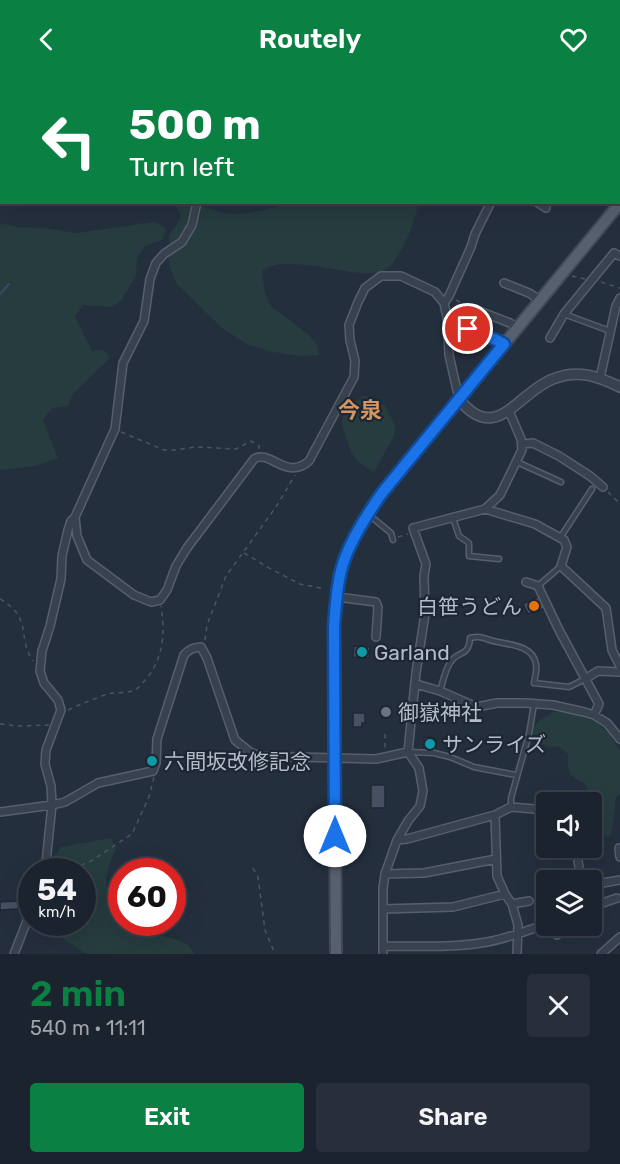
<!DOCTYPE html>
<meta charset="utf-8">
<style>
body{margin:0;font-family:Rubik,"Noto Sans JP",sans-serif;background:#282f3a;color:#f1f3f6;height:100vh;display:flex;flex-direction:column;font-size:22px;white-space:nowrap}
*{box-sizing:border-box;margin:0}
p{font-size:20px;color:#a0a4aa}
.icon{flex:none;width:33px;height:33px;fill:none;stroke:currentColor;stroke-width:2;stroke-linecap:round;stroke-linejoin:round}
.map{position:relative;height:876px;overflow:hidden}
.drawer{display:flex;flex-direction:column;background:#1b232e;flex:1}
.drawer>*{flex:none}
.top-card{position:absolute;left:0px;top:0px;width:621px;height:126px;box-shadow:0 6px 24px #0002,0 0 0 2px #39404a;background:#0b8043;color:#fff;overflow:hidden}
.tools{position:absolute;left:536px;top:714px;display:grid;gap:12px}
.tools a{display:grid;place-items:center;width:66px;height:66px;border-radius:6px;background:#1b232e;box-shadow:0 6px 24px #0002,0 0 0 2px #39404a;font-size:30px}
.speed{position:absolute;left:18px;top:780px;display:flex;gap:12px;font-size:30px;font-weight:700;text-align:center}
.speed>*{display:grid;place-content:center;width:78px;height:78px;border-radius:50%;background:#1b232e;box-shadow:0 6px 24px #0002,0 0 0 2px #39404a;line-height:1}
.speed small{font-size:15px;font-weight:400}
.speed .limit{border:9px solid #d22;background:#fff;color:#111}
.pin{position:absolute;display:grid;place-items:center;width:51px;height:51px;color:#fff;margin:-26px;border:3px solid #fff;border-radius:50%;box-shadow:0 2px 6px #0007}
.me{position:absolute;width:66px;margin:-33px;rotate:0deg;stroke-linejoin:round;filter:drop-shadow(0 0 4px #0008)}
.turn{display:flex;align-items:center;gap:21px;height:126px;padding:0 30px;font-size:27px}
.turn .icon{width:78px;height:78px;stroke-width:2.5}
.turn b{display:block;font-size:42px;line-height:51px}
.round{display:grid;place-items:center;flex:none;width:63px;height:63px;border-radius:6px;background:#282f3a}
.overview{display:flex;align-items:center;justify-content:space-between;height:102px;padding:0 30px}
h1{font-size:36px;font-weight:600;line-height:45px;color:#0b8043}
.primary-button{display:flex;gap:12px;margin-top:auto;padding:12px 30px}
.primary-button a{flex:1;height:69px;border-radius:6px;background:#0b8043;color:#fff;font-size:24px;font-weight:600;line-height:69px;text-align:center}
.primary-button a+a{background:#282f3a;color:#f1f3f6}
header{display:flex;justify-content:space-between;align-items:center;height:78px;padding:0 30px;background:#0b8043;color:#fff;font-size:27px;font-weight:600}
.map>svg:first-child{display:block}
.green{fill:#263c3f}
.lines{fill:none;stroke-linecap:round;stroke-linejoin:round}
.stream{stroke:#394c67;stroke-width:2}
.building{fill:#455162;stroke:#1f2835;stroke-width:1.5}
.service-casing{stroke:#565f6c;stroke-width:7}
.minor-casing{stroke:#565f6c;stroke-width:10}
.tertiary-casing{stroke:#565f6c;stroke-width:12}
.primary-casing{stroke:#414a57;stroke-width:14}
.path{stroke:#44595c;stroke-width:1.5;stroke-dasharray:4.5 4.5;stroke-linecap:butt}
.service{stroke:#38414e;stroke-width:4}
.minor{stroke:#38414e;stroke-width:7}
.tertiary{stroke:#38414e;stroke-width:9}
.primary{stroke:#56606e;stroke-width:10}
.route-casing{stroke:#114b97;stroke-width:15}
.route{stroke:#1a73e8;stroke-width:10}
.food-dot{fill:#e8710a;stroke:#1d2633;stroke-width:2}
.culture-dot{fill:#0f9aa8;stroke:#1d2633;stroke-width:2}
.worship-dot{fill:#6b7280;stroke:#1d2633;stroke-width:2}
.labels{text-anchor:middle;dominant-baseline:central;stroke-width:4.5;stroke-linejoin:round;paint-order:stroke}
.poi-label{font-size:21px;fill:#b4bcc9;stroke:#1d2633;text-anchor:start}
.neighbourhood-label{font-size:22px;font-weight:bold;fill:#d59563;stroke:#1d2633}
</style>
<header><svg class="icon" aria-label="back" viewBox="0 0 24 24"><path d="M15 5l-7 7 7 7"/></svg>Routely<svg class="icon" aria-label="heart" viewBox="0 0 24 24"><path d="M12 20l-8-8c-3-5 5-10 8-4 3-6 11-1 8 4z"/></svg></header>
<div class="map">
<svg width="620" height="876" viewBox="0 0 620 876">
<rect width="100%" height="100%" fill="#242f3e"/>
<path class="green" d="M175 125H201L202 128C211 131 221 135 231 136 244 137 276 130 288 125H418C416 140 409 158 401 172 395 181 391 191 379 195 376 196 370 195 366 195 340 195 281 176 262 193L265 215 271 228 309 257 317 267 319 277 299 278 268 273 247 266 222 250 176 205 169 186V158L181 139Z
M155 144 166 151 162 162 145 168 137 180 136 197 121 223 112 229 83 227 75 239 92 273 104 272 110 280 74 315 67 328 52 330 43 342 58 380 35 388 0 392V145L18 149 45 150 76 155Z
M363 318 372 319 386 329 395 348 394 358 374 394 358 384 351 374 342 347 344 332Z
M552 634H566L597 644 610 657 620 672V715L615 721V732L611 757 608 759C594 751 591 753 595 735L591 732V724H582L589 714C584 701 578 705 571 697 567 691 568 682 568 676L558 668 548 669C541 665 527 656 536 646 540 641 546 640 552 634Z
M111 760 116 771C108 787 101 807 112 823 119 833 121 831 122 844 137 845 132 847 143 853 160 861 186 856 194 876H87L45 850 42 845 82 844V794L45 793 49 785 61 769Z"/>
<g class="lines">
<path class="stream" d="M0 216 9 206"/>
</g>
<path class="building" d="M538 519 544 530 534 535 533 534 528 536 523 526Z
M354 568 370 569 369 580 353 579Z
M353 635H365V645H362V649H353Z
M424 659 436 660V673L424 672Z
M371 707H385V730H371Z
M18 823V831L0 832V824Z"/>
<g class="lines">
<g class="service-casing">
<path id="service" d="M124 0 128 2
M620 15V16
M564 236 610 253
M517 384 561 404
M368 436 391 455 393 462
M453 440 459 458 469 465V478L499 481
M560 460 592 411
M539 507 560 489
M440 613C443 604 445 592 450 585 457 572 469 580 470 560 484 557 485 562 498 564 512 567 533 568 536 586 537 592 535 600 534 605L569 609 585 601
M409 674 434 675 450 679 474 689 516 697
M511 728V720L529 656 534 626"/>
</g>
<g class="minor-casing">
<path id="minor" d="M203 0V2
M344 0 345 2
M586 0 588 1
M445 2 446 0
M537 124 546 130
M504 205 529 215 540 222
M444 225 449 218 471 169 475 156 491 124
M550 260 564 236 614 175 620 178
M504 266 496 262 468 251 474 231 510 245 517 249
M600 300 616 228 620 220
M522 366 533 365 559 378 590 398 603 409
M485 431 535 446 564 462 567 469 561 488 606 530 612 572 620 588
M75 439 77 458 87 482 134 517 151 524 160 522 167 512 176 488 187 470 254 381C270 371 286 403 309 383L354 299 355 283 350 262 349 247 358 224 365 210 381 198H401L435 214 444 225 447 239 449 277 459 321
M526 504 538 508 559 552 599 626 594 637
M337 519 376 524 378 529 376 559
M585 601 598 593 620 594
M416 606 440 613 477 629 497 625H525L553 627 584 634 594 637 607 645 620 661
M0 734 52 727 65 724 98 705 153 693 156 685 157 661 184 577C189 571 193 570 201 569L207 580 235 662 250 674 260 678 376 681 408 674
M495 737 497 798 505 816 512 826 518 847 517 876
M397 762 407 761 495 737 511 729 546 732
M576 770 581 802
M619 770 620 779
M45 794 52 727 51 708 45 686 46 672 61 632 58 622 44 605 40 593 42 573 50 548 61 501 62 478 68 452 71 443 75 439 115 351 123 285 144 243 150 201 156 185 164 176 182 164 192 147 197 124
M385 796 424 795 496 781
M591 807 620 802
M542 808 546 831
M512 826 529 823
M591 829 617 820
M383 831 453 829 505 816
M553 848 557 857
M383 868C418 868 453 870 487 864 508 860 527 853 546 846
M14 876 32 830
M383 876V810L385 796 397 762 408 743 420 728 423 713 419 690 408 674 416 595 425 536 424 498 426 486 413 450 485 431 500 417 522 372 521 361 509 333
M601 876 620 859"/>
</g>
<g class="tertiary-casing">
<path id="tertiary" d="M459 321C496 368 518 314 553 301 578 291 597 298 620 309"/>
</g>
<g class="primary-casing">
<path id="primary" d="M336 876 334 548C336 526 337 501 345 480 354 456 368 435 382 415L620 125"/>
</g>
<path class="path" d="M572 198 585 201
M601 204 620 210
M456 222 468 229
M121 354 164 372H174L196 369 236 371 251 363 259 368V371
M608 414 620 426
M398 459 408 456
M244 475 269 490 300 506 321 510
M0 521C34 541 16 558 33 583
M205 562 207 547 226 498 276 429 295 397
M68 632C81 626 94 621 107 616 116 614 126 616 135 612 140 609 144 603 148 599 164 577 165 554 161 528
M0 646 19 648 49 647
M385 656V673
M253 790 258 799 265 852 275 876
M64 794 91 783 132 756 149 719 154 699"/>
<use href="#service" class="service"/>
<use href="#minor" class="minor"/>
<use href="#tertiary" class="tertiary"/>
<use href="#primary" class="primary"/>
</g>
<g class="lines">
<g class="route-casing">
<path id="route" d="M335 758 334 548C336 526 337 501 345 480 354 456 368 435 382 415L504 266 496 262 468 251"/>
</g>
<use href="#route" class="route"/>
</g>
<circle class="food-dot" cx="534" cy="528" r="6"/>
<g class="culture-dot">
<circle cx="362" cy="574" r="6"/>
<circle cx="430" cy="666" r="6"/>
<circle cx="152" cy="683" r="6"/>
</g>
<circle class="worship-dot" cx="386" cy="634" r="6"/>
<g class="labels">
<g class="poi-label">
<text x="522" y="528" text-anchor="end">白笹うどん</text>
<text x="374" y="574">Garland</text>
<text x="398" y="634">御嶽神社</text>
<text x="442" y="666">サンライズ</text>
<text x="164" y="683">六間坂改修記念</text>
</g>
<g class="neighbourhood-label">
<text x="360" y="332">今泉</text>
</g>
</g>
</svg>
<div class="tools">
<a><svg class="icon" aria-label="sound" viewBox="0 0 24 24"><path d="M4 9h4l5-4v14l-5-4H4zM17 9q2 3 0 6"/></svg></a>
<a><svg class="icon" aria-label="layers" viewBox="0 0 24 24"><path d="M12 4l9 5-9 5-9-5zM3 14l9 5 9-5"/></svg></a>
</div>
<div class="speed"><div>54<small>km/h</small></div><div class="limit">60</div></div>
<div class="pin" style="left:468px;top:251px;background:#d93025"><svg class="icon" aria-label="arrive" viewBox="0 0 24 24"><path d="M6 21V4h12l-3 4 3 4H6"/></svg></div>
<svg class="me" style="left:335px;top:758px" viewBox="-20 -20 40 40"><circle r="19" fill="#fff"/><path d="M0-13L10 11 0 6-10 11z" fill="#1a73e8"/></svg>
<div class="top-card">
<div class="turn"><svg class="icon" aria-label="left" viewBox="0 0 24 24"><path d="M17 20v-9H6M10 6l-5 5 5 5"/></svg><div><b>500 m</b>Turn left</div></div>
</div>
</div>
<section class="drawer">
<div class="overview"><div><h1>2 min</h1><p>540 m · 11:11</p></div><a class="round"><svg class="icon" aria-label="close" viewBox="0 0 24 24"><path d="M6 6l12 12M18 6L6 18"/></svg></a></div>
<div class="primary-button"><a>Exit</a><a>Share</a></div>
</section>
